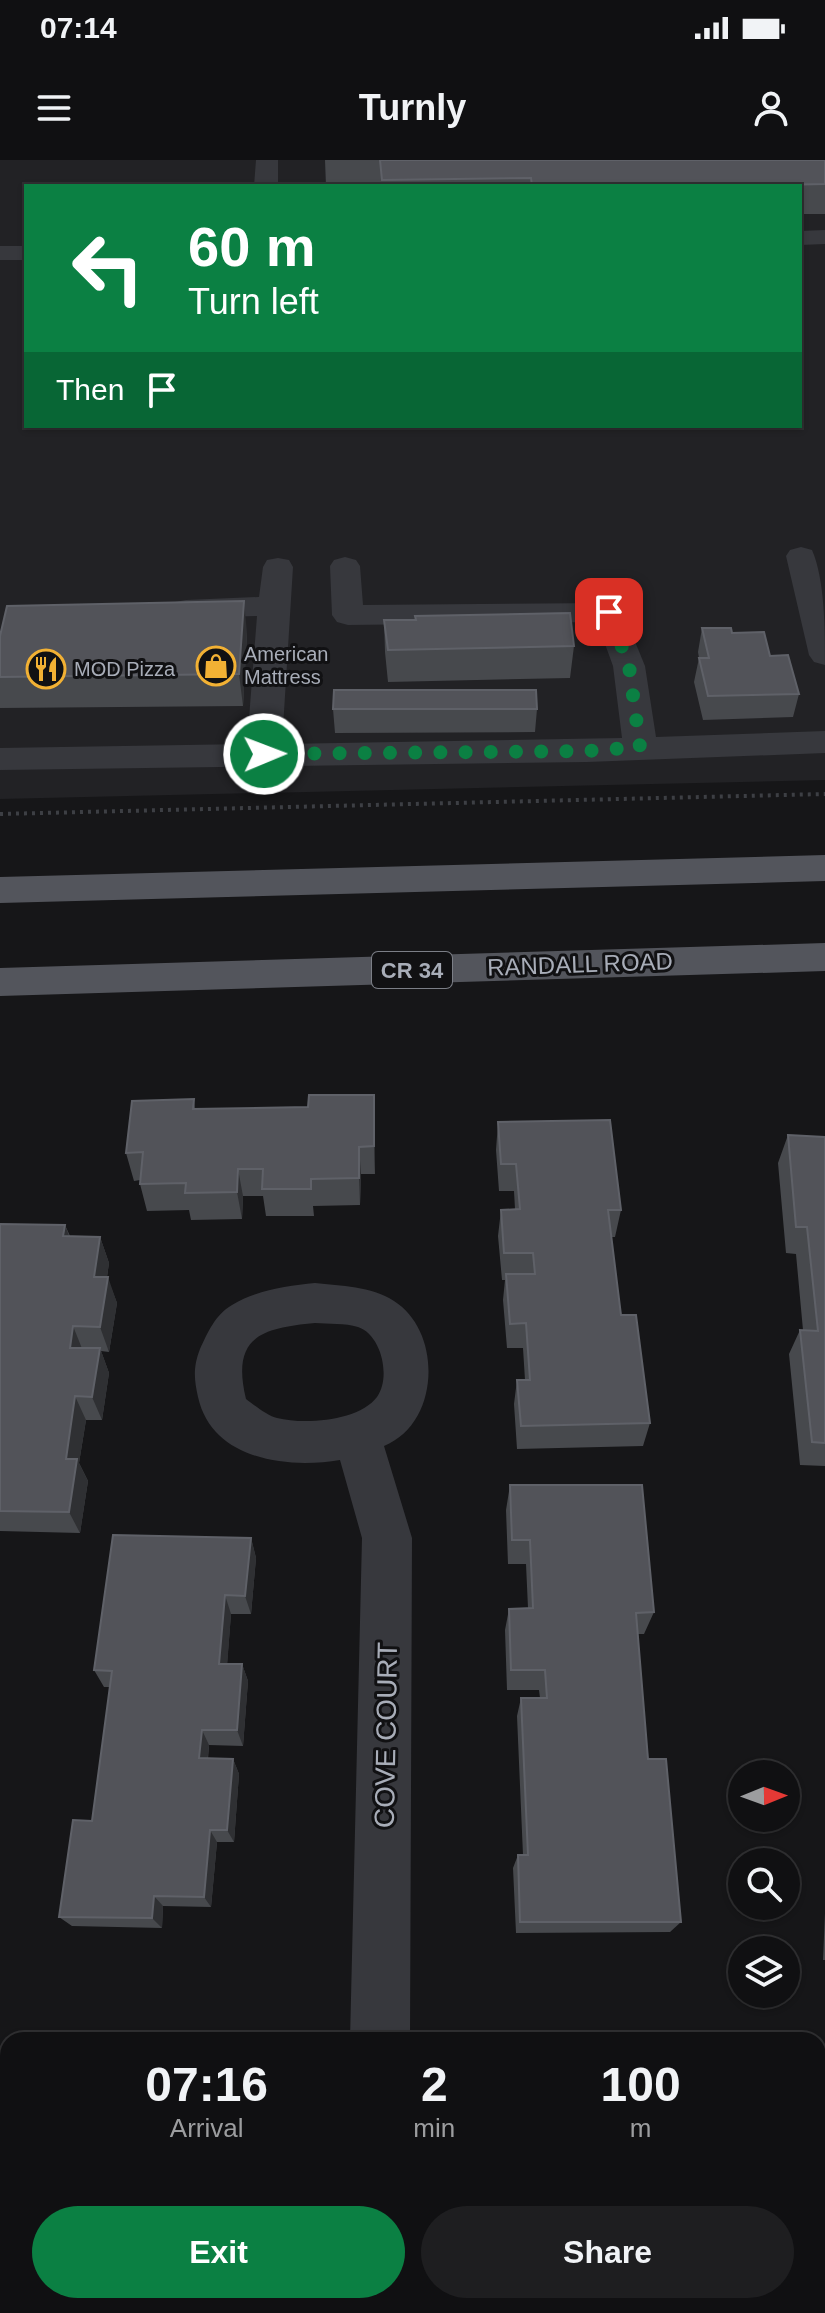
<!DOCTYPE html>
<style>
body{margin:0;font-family:Helvetica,sans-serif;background:#1e1e20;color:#f1f3f6;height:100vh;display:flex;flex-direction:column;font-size:30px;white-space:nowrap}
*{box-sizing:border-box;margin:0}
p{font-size:26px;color:#9c9d9f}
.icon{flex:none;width:44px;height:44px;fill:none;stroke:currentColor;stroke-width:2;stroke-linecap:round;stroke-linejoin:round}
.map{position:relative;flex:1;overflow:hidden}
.sheet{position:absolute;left:0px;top:1872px;width:826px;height:282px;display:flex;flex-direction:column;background:#101012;border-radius:24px 24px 0 0;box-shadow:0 2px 6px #0004,0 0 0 2px #303032}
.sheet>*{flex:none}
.banner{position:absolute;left:24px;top:24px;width:778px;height:244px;border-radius:0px;box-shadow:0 2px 6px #0004,0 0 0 2px #303032;background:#0b8043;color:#fff;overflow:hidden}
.needle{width:52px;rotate:89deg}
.controls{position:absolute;left:728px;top:1600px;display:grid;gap:16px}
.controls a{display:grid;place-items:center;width:72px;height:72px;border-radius:50%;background:#101012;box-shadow:0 2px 6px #0004,0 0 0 2px #303032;font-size:40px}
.pin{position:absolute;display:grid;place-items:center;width:68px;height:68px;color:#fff;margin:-34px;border-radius:16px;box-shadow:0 4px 12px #0006}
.me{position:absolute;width:88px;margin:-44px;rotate:89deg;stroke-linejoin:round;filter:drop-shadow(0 0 6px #0008)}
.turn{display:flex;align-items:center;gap:28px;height:168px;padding:0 32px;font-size:36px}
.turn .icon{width:104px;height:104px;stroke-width:2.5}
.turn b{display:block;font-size:56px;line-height:68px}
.then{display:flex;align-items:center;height:76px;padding:0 32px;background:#0003;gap:16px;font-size:30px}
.eta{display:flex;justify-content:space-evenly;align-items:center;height:136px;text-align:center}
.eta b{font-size:48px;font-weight:800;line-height:56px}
.action{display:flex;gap:16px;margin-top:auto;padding:16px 32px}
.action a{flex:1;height:92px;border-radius:48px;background:#0b8043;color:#fff;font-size:32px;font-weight:800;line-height:92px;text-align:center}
.action a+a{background:#1e1e20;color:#f1f3f6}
.status{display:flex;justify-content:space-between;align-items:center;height:56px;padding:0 40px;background:#101012;direction:ltr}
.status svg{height:22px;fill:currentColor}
header{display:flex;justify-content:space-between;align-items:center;height:104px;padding:0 32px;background:#101012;font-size:36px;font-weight:800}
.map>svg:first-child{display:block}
.built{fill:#222225;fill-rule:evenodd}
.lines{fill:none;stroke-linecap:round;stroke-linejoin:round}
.path{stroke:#3d3f44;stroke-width:4;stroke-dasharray:3 5;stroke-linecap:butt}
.minor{fill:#37383d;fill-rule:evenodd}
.major{fill:#53555c;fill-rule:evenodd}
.wall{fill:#47494d}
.shaded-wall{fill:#2f3033}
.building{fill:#525359;stroke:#5f6168;stroke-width:2}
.route{stroke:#0b8043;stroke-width:14;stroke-dasharray:0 25.2}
.labels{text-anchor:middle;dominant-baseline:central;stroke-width:6;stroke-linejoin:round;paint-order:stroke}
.far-poi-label{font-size:20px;fill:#a8adb8;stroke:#111113;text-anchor:start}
.shield{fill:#111113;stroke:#7b7e86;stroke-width:2}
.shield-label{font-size:22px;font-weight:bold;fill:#a8adb8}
.street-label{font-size:24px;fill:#a8adb8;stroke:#111113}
.near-street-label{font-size:28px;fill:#a8adb8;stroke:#111113}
</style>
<div class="status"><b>07:14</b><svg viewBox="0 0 49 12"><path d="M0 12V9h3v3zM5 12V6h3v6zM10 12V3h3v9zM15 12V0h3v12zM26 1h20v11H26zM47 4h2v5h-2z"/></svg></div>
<header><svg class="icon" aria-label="menu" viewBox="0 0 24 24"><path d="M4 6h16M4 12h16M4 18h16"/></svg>Turnly<svg class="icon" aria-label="person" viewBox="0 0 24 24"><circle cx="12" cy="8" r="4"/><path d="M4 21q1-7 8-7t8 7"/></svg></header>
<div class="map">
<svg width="825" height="2153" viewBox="0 0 825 2153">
<rect width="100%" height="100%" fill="#161618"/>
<path class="built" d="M0 0H825V620L0 639ZM26 26H800V266H26Z"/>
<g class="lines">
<path class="path" d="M0 654 825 634"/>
<path class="minor" d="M256 0H278V26H254Z
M825 70V84L800 85V71Z
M0 86H26V100H0Z
M801 387 812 390C825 420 825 470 825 505L814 502 809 495 786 396 790 390Z
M345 397 356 400 360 406 363 445 609 443 620 445 645 506 656 577 825 571V593L587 602 0 610V588L247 584 257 456 186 458 175 456 170 449 175 442 186 440 259 437 263 407 267 400 278 398 289 400 293 407 282 584 622 578 613 506 597 462 348 465 337 462 332 455 330 406 334 400Z
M315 1123C341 1126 371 1126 394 1141 443 1172 440 1264 384 1286L412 1378 410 1880H350L362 1378 340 1300C287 1309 212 1300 198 1237 194 1219 193 1207 200 1189 208 1172 215 1155 232 1145 257 1130 287 1126 315 1123ZM315 1163C329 1164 345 1163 358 1167 382 1175 391 1218 377 1237 359 1261 305 1265 277 1258 268 1256 254 1245 246 1239 231 1177 261 1168 315 1163Z
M8 2017V2081L0 2082V2018Z
M818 2038 825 2039V2103L818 2102Z
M292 2146H358L357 2153H291Z
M515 2146H581V2153H515Z"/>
<path class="major" d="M825 695V721L0 743V717Z
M825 783V811L0 836V808Z"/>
</g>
<path class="wall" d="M325 0H825V54H800V26H326Z
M415 456 574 486 570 518 388 522 385 492 384 460H415Z
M702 468 732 473 770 496 799 534 793 557 703 560 694 522 699 498 698 492Z
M247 473 243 546 0 548V476Z
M333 549H537L535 572 335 573Z
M374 935 375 1014H361L360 1045 313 1046 314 1056H266L263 1036H243L242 1059 191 1060 189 1050 147 1051 140 1024V1020L134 1021 126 993 194 939 195 949 308 947Z
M498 962 621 1050 615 1077H611L621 1155 650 1263 643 1286 517 1289 514 1244 517 1220H525L523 1188H507L503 1140 505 1120H502L498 1076 501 1050 515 1049 514 1031H499L496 990Z
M788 975 825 977V1306L800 1305 789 1194 800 1170H803L796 1094 786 1093 778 1003Z
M0 1064 65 1065 70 1076 100 1077 109 1103 107 1117 117 1143 109 1192 101 1191 109 1213 102 1260H86L79 1303 88 1321 80 1373 0 1371Z
M510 1325 654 1452 644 1474H638L648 1599 681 1762 670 1772 516 1773 513 1708 518 1695H523L517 1556 521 1538H540L539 1530H507L505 1470 509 1449 528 1448 526 1404H508L506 1350Z
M251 1378 256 1398 251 1454H231L227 1504H242L248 1521 243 1586 209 1585 208 1599H233L239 1614 234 1682H217L211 1747 163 1746 162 1768 72 1766 59 1757 92 1661 110 1527H104L94 1510Z
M825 1753V1800H823Z"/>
<path class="shaded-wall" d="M244 441 247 473 243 546 239 514Z
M374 935 375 963V1014L374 986Z
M359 987 361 1014 360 1045 359 1018Z
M238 1009 243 1036 242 1059 237 1032Z
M65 1065 75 1092 63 1076Z
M100 1077 109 1103 103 1143 94 1117Z
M108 1117 117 1143 109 1192 100 1167Z
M73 1166 83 1191 70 1188Z
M100 1188 109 1213 102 1260 92 1237Z
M75 1236 86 1260 79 1303 88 1321 80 1373 69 1352 66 1299Z
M251 1378 256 1398 251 1454 245 1436Z
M225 1435 231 1454 226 1521 219 1504Z
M242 1504 248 1521 243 1586 237 1570Z
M202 1570 209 1585 206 1613 199 1598Z
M233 1599 239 1614 234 1682 227 1670Z
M210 1670 217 1682 211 1747 204 1737Z
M154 1736 163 1746 162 1768 152 1758Z"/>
<path class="building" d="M380 0H825V24L715 26H532L531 18 382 20Z
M244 441 239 514 0 517V476L7 446Z
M570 453 574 486 388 490 384 460H416L415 456Z
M702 468H731L732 473 764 472 770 496 788 495 799 534 708 536 699 498H709Z
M334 530H536L537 549H333Z
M309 935H374V986L359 987V1018L311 1019V1029H262L263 1009H238L237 1032 185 1033 186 1023 140 1024 143 992 126 993 132 941 194 939 193 949 308 947Z
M610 960 621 1050H608L621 1155H636L650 1263 521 1266 517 1220H530L526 1163 510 1164 506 1114H535L533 1093H504L501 1050 520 1049 516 1004H501L498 962Z
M788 975 825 977V1283L812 1282 800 1170 818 1171 807 1067H796Z
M0 1064 65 1065 63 1076 100 1077 94 1117H108L100 1167 73 1166 70 1188H100L92 1237 75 1236 66 1299H77L69 1352 0 1351Z
M510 1325H642L654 1452 636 1453 648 1599H666L681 1762H520L518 1695H528L521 1538H547L545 1510H511L509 1449 533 1448 530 1380H512Z
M113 1375 251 1378 245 1436 225 1435 219 1504H242L237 1570H202L199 1598 233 1599 227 1670H210L204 1737 154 1736 152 1758 59 1757 73 1660 92 1661 112 1511 94 1510Z"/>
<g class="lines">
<path class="route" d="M264 594 587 591 640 587 629 506 609 452"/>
</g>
<defs>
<g id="shop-ring" transform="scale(2)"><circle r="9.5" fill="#111113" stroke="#f2b134" stroke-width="1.5"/><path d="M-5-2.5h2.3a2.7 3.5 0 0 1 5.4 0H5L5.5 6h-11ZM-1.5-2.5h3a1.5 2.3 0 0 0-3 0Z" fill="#f2b134"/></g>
<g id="restaurant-ring" transform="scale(2)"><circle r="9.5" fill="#111113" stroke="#f2b134" stroke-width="1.5"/><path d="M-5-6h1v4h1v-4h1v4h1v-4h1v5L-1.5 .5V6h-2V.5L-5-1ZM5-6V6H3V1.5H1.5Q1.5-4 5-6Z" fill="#f2b134"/></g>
</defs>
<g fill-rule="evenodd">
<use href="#shop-ring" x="216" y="506"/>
<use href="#restaurant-ring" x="46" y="509"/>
</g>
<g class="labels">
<g class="far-poi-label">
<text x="244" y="494">American<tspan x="244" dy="23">Mattress</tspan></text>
<text x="74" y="509">MOD Pizza</text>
</g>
<rect class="shield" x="372" y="792" width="80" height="36" rx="6"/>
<g class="shield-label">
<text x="412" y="810">CR 34</text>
</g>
<g class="street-label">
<text transform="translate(580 804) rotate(-2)">RANDALL ROAD</text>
</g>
<g class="near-street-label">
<text transform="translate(386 1575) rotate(-89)">COVE COURT</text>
</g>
</g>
</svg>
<div class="controls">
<a><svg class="needle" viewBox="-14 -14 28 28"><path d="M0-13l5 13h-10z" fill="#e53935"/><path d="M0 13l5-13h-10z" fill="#9c9d9f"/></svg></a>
<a><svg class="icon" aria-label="search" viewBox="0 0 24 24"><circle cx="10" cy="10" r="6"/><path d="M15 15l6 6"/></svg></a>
<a><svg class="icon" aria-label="layers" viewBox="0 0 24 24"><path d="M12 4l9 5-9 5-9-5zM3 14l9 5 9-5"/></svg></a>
</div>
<div class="pin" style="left:609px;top:452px;background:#d93025"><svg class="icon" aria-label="arrive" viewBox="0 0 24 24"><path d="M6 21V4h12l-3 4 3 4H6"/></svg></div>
<svg class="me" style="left:264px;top:594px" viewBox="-20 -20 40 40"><circle r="17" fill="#0b8043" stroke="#fff" stroke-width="3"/><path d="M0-11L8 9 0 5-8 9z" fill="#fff"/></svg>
<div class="banner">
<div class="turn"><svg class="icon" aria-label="left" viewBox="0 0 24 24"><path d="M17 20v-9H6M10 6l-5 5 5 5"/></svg><div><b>60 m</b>Turn left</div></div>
<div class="then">Then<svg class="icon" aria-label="arrive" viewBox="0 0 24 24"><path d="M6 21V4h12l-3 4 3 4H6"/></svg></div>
</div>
<section class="sheet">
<div class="eta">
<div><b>07:16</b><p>Arrival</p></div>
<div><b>2</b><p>min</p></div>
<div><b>100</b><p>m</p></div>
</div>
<div class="action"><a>Exit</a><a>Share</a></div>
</section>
</div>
